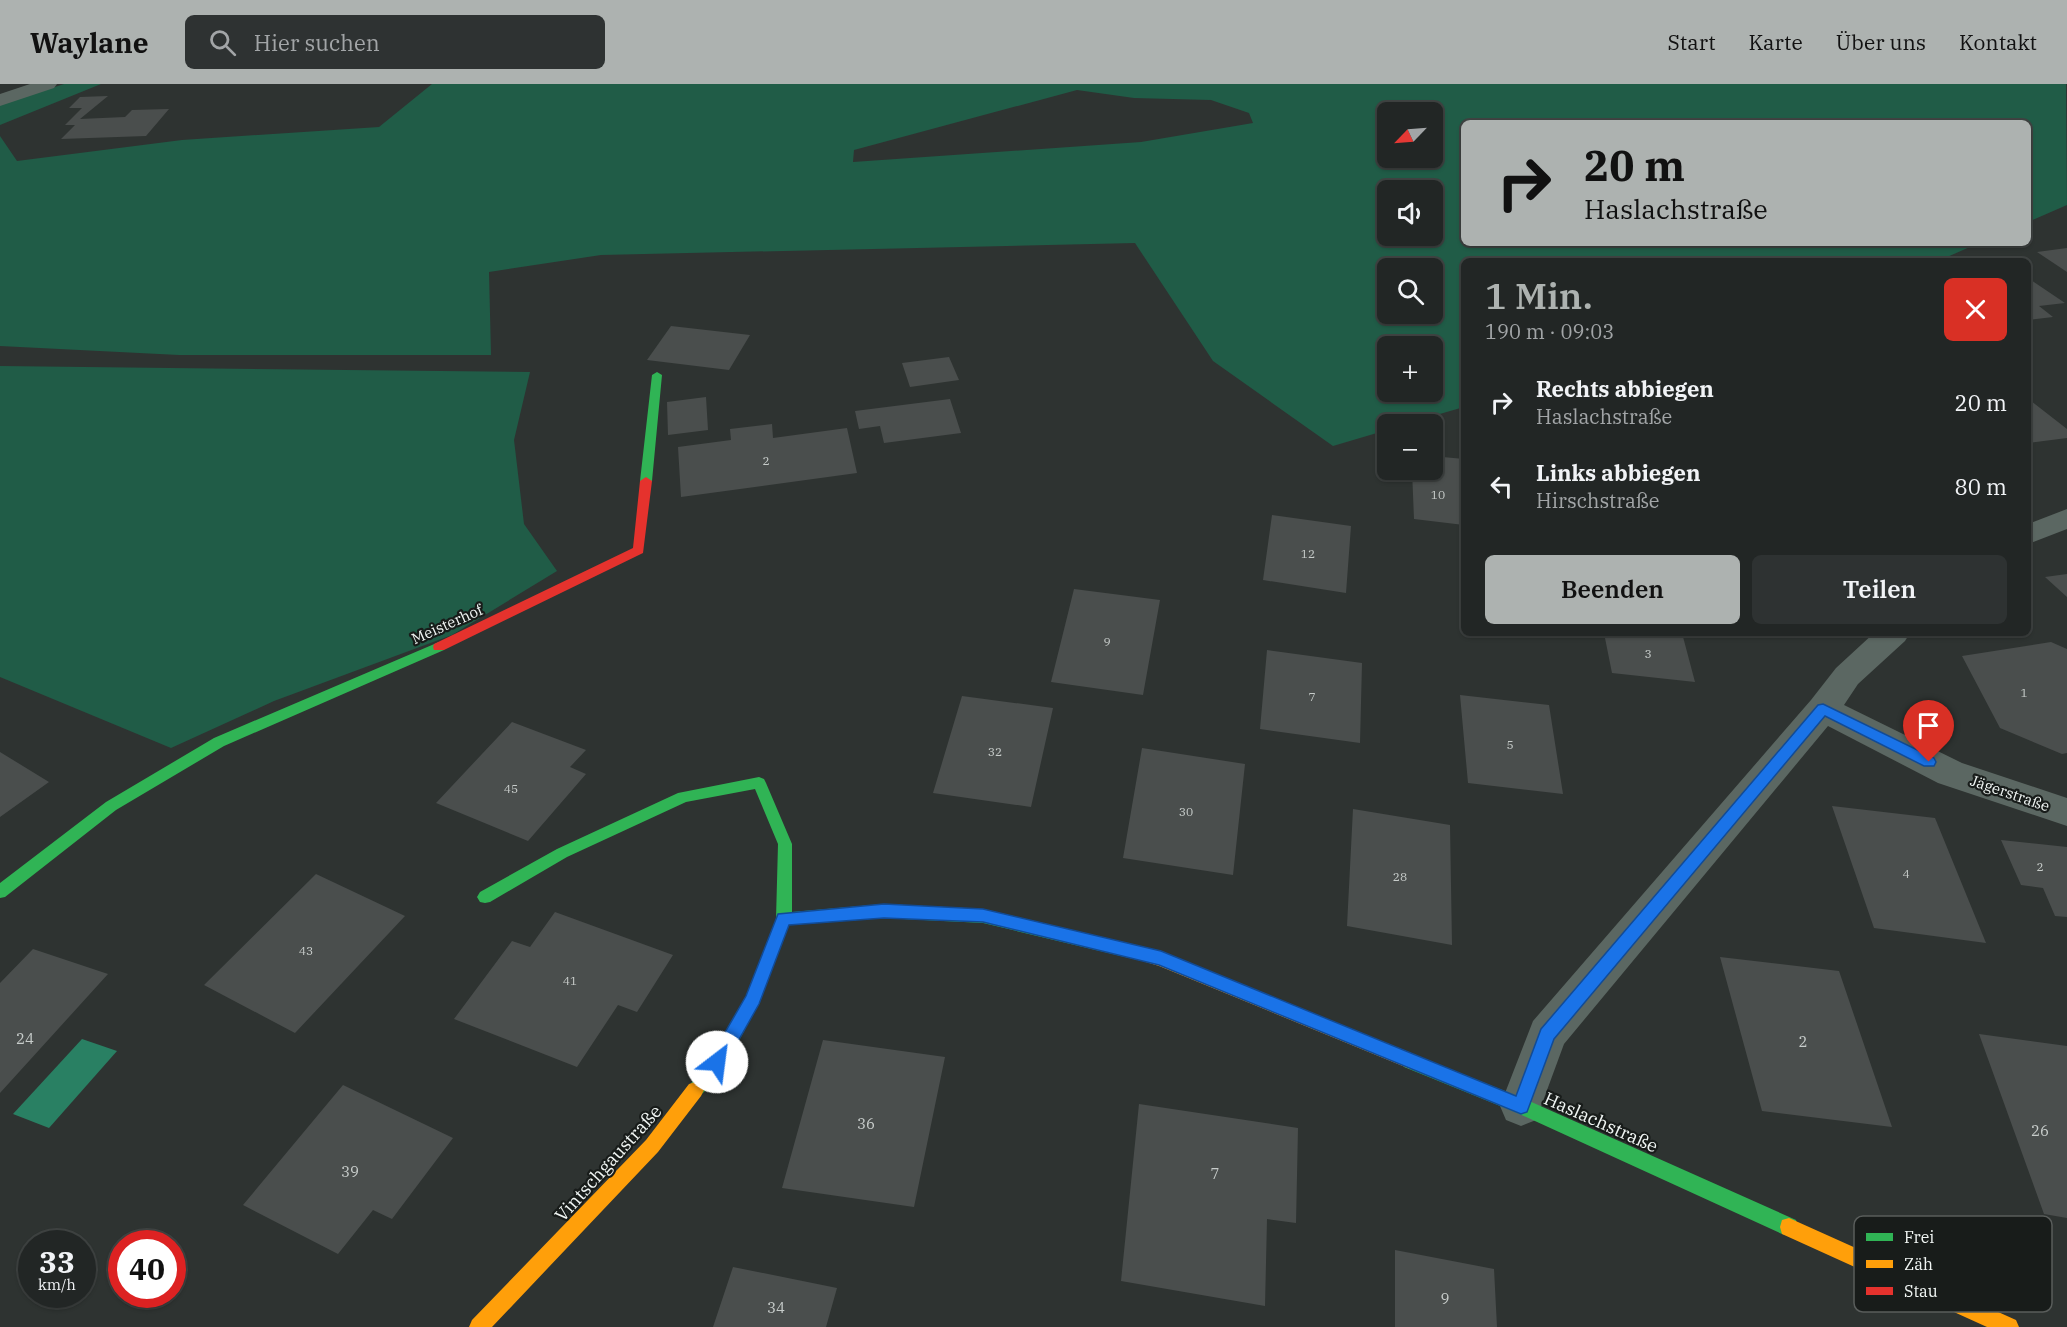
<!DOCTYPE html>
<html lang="de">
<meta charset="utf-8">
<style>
body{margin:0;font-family:"IBM Plex Serif",serif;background:#2e3232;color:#f1f3f6;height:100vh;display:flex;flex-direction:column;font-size:22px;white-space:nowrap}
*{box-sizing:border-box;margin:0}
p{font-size:20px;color:#a2a5a7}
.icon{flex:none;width:33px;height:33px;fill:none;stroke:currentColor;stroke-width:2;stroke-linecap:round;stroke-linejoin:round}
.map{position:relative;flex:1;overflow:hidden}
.sheet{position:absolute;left:1461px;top:174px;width:570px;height:378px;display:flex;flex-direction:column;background:#222625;border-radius:9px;box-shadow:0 2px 4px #0004,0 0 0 2px #3f4342}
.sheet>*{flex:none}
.guide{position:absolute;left:1461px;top:36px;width:570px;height:126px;border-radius:9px;box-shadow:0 2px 4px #0004,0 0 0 2px #3f4342;background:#adb2b0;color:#111;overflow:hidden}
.needle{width:39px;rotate:245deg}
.controls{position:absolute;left:1377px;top:18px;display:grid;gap:12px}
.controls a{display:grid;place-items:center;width:66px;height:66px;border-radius:9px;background:#222625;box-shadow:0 2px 4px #0004,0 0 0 2px #3f4342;font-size:30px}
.speed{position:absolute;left:18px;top:1146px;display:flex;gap:12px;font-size:30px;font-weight:700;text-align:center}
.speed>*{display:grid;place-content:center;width:78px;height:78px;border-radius:50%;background:#222625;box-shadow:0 2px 4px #0004,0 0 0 2px #3f4342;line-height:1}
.speed small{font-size:15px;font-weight:400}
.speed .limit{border:9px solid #d22;background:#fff;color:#111}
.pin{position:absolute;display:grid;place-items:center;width:51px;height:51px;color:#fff;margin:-62px -26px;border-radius:50% 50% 50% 0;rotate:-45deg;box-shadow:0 0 6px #0007}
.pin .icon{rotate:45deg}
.me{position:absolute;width:66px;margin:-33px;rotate:30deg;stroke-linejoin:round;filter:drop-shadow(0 0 4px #0008)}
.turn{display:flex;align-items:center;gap:21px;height:126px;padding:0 24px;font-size:27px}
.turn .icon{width:78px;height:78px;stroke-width:2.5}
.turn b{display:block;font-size:42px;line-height:51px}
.round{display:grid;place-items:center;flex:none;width:63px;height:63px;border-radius:9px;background:#2e3232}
.overview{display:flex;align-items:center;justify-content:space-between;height:102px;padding:0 24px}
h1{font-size:36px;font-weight:600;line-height:45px;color:#adb2b0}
.cta{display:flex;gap:12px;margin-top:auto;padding:12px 24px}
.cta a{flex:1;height:69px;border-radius:9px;background:#adb2b0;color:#111;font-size:24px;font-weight:600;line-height:69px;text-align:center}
.cta a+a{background:#2e3232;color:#f1f3f6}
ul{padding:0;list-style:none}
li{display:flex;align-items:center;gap:18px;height:84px;padding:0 24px}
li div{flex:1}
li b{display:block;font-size:22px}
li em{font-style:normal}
header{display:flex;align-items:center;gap:36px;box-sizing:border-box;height:84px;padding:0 30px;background:#adb2b0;color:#111}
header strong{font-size:28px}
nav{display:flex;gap:33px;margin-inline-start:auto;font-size:21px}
.search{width:420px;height:54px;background:#2e3232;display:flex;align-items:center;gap:15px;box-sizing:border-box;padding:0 21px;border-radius:9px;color:#a2a5a7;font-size:22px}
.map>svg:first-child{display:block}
.green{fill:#205c47;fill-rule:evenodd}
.water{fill:#298063}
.building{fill:#4a4e4d}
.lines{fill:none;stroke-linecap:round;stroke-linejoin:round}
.street{fill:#5b6762;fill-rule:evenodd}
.fast{fill:#30b455;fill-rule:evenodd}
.slow{fill:#ff9f0a;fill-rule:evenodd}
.jam{fill:#e5322d;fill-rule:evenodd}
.route{fill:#1a73e8;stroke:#114b97;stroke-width:1.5}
.labels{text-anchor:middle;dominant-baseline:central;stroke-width:4.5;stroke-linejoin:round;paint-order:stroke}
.number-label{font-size:12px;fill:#c7ccca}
.street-label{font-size:15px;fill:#f1f6f4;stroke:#181c1a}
.near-number-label{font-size:15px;fill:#c7ccca}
.near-street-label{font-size:18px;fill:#f1f6f4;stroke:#181c1a}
.key{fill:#181c1a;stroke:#595d5b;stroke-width:1.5}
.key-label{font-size:16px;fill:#f1f6f4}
</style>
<header>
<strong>Waylane</strong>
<div class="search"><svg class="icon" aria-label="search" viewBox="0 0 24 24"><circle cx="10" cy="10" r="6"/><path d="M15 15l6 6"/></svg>Hier suchen</div>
<nav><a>Start</a><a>Karte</a><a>Über uns</a><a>Kontakt</a></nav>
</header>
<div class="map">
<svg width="2067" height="1243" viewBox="0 0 2067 1243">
<rect width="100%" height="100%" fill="#2e3331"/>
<path class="green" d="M64 0H101L0 41V21Z
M432 0H2066L2067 121 2028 138V39H1464V159H1979L1938 177H1464V323L1405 340H1388L1387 346 1333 362 1213 277 1135 159 601 171 489 188 491 271H179L0 262V52L17 77 182 56 379 43ZM1077 6 1134 14 1211 16 1249 29 1253 39 1141 58 853 78 854 66ZM1432 28V74H1388V28ZM1388 106H1432V152H1388ZM1388 184H1432V230H1388ZM1432 262V308H1388V262Z
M0 282 530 288 514 356 524 440 557 487 452 551 274 617 171 664 0 593Z"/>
<path class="water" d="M82 955 117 967 49 1044 13 1030Z"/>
<path class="building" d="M108 12 80 35 125 33 132 26 169 25 146 52 61 55 75 41H65L82 24H69L80 13Z
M2067 164V188L2037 168Z
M2028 196H2031L2065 219 2039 222 2053 233 2028 236Z
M671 242 750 251 729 286 647 276Z
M949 273 959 296 910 303 902 279Z
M706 313 708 346 668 351 667 318Z
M950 315 961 349 884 359 880 342 859 345 855 327Z
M2028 317H2031L2067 345V354L2028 359Z
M772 340 773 354 847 344 857 389 681 413 678 363 731 356 730 345Z
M1432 372 1464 375V441L1414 435 1412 386H1432Z
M1272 431 1351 442 1346 509 1263 496Z
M2067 490V513L2045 493Z
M1074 505 1160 516 1143 611 1051 598Z
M1604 549H1682L1695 598 1612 589Z
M2051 558 2067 565V669L2062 670 2000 644 1962 572Z
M1267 566 1362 579 1360 659 1260 645Z
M1460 611 1549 621 1563 710 1468 699Z
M962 612 1053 624 1031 723 933 709Z
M512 638 586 666 570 683 586 690 528 757 436 719Z
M1142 664 1245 680 1233 791 1123 774Z
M0 668 49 698 0 733Z
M1832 722 1935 734 1986 859 1874 844Z
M1353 725 1450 741 1452 861 1347 842Z
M2001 756 2067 763V833L2055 832 2043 804 2021 801Z
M316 790 405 832 295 949 204 901Z
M555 828 673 871 637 928 618 921 577 983 454 935 512 857 530 863Z
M33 865 108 890 0 1009V899Z
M1720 873 1839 887 1892 1043 1762 1027Z
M1979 950 2067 962V1134L2044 1130Z
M823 956 945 973 914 1123 782 1104Z
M343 1001 453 1054 392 1135 373 1126 338 1170 243 1121Z
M1139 1020 1298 1044 1296 1139 1267 1135 1265 1222 1121 1197Z
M1395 1166 1494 1185 1497 1243H1395Z
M733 1183 837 1204 826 1243H713Z"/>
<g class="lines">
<path class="street" d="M30 0H57L54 4 0 22V10Z
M2067 425V445L2028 460V440Z
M1874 549H1910L1905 557 1858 600 1844 621 1962 679 2067 714V742L1938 699 1828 642 1564 960 1536 1036 1521 1042 1506 1036 1500 1022 1533 937 1811 616 1836 584Z"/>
<path class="fast" d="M657 288 662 291 652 397 646 401 640 397 652 291Z
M439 558 444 560 445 563 444 566 224 662 116 726 5 813 0 814V799L106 718 214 654Z
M759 693 764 695 766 699 792 760V828L884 820 983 825 1142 863 1148 865 1150 870 1148 875 1142 877 983 839 884 834 789 841C776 876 728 1001 695 1014L689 1012 686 1006 711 972 746 912 776 835 778 760 755 705 686 718 567 773 490 818 485 819 480 818 477 813 480 808 557 765 678 709Z
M1410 969 1527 1016 1796 1136 1798 1143 1796 1150 1789 1152 1782 1150 1515 1028 1404 983 1402 977 1404 971Z"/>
<path class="slow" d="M1142 863 1167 870 1416 971 1418 977 1416 983 1410 985 1159 882 1136 875 1134 870 1136 865Z
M695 998 701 1000 704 1006 701 1012 658 1068 492 1243H469L472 1236 646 1056 689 1000Z
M1789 1134 2016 1236 2019 1243H1987L1782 1150 1780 1143 1782 1136Z"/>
<path class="jam" d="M646 393 652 397 643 469 444 566H434L433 563 434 560 633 464 640 397Z"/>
</g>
<path class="route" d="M1823 620 1934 674 1936 678 1934 682H1924L1825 632 1554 955 1527 1028 1521 1030 1159 881 983 838 884 834 789 841 759 920 723 984 717 986 711 984 708 978 746 912 778 830 884 820 983 825 1161 867 1516 1012 1541 945 1818 621Z"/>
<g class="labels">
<g class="number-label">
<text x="766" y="376">2</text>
<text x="1438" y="410">10</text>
<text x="1308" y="469">12</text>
<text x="1107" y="557">9</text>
<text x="1648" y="569">3</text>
<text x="2024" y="608">1</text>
<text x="1312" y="612">7</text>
<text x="1510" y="660">5</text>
<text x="995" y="667">32</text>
<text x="511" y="704">45</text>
<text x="1186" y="727">30</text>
<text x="2040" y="782">2</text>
<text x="1906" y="789">4</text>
<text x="1400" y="792">28</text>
<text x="306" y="866">43</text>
<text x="570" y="896">41</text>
</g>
<g class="street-label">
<text transform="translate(447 540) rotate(-24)">Meisterhof</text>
<text transform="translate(2010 709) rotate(19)">Jägerstraße</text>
</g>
<g class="near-number-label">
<text x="25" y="954">24</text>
<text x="1803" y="957">2</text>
<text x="866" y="1039">36</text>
<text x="2040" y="1046">26</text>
<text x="350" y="1087">39</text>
<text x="1215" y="1089">7</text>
<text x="1445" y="1214">9</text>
<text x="776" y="1223">34</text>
</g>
<g class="near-street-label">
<text transform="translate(1601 1038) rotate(24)">Haslachstraße</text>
<text transform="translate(608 1079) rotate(-48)">Vintschgaustraße</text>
</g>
</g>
<rect x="1854" y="1132" width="198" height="96" rx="9" class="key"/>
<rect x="1866" y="1149" width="27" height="8" fill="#30b455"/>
<rect x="1866" y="1176" width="27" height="8" fill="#ff9f0a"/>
<rect x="1866" y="1203" width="27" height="8" fill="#e5322d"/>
<g class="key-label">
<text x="1904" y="1159">Frei</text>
<text x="1904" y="1186">Zäh</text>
<text x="1904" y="1213">Stau</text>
</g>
</svg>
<div class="controls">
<a><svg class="needle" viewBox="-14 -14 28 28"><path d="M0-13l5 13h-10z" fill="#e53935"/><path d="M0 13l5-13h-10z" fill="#a2a5a7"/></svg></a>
<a><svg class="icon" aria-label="sound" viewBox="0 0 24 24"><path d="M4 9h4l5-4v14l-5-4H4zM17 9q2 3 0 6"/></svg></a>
<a><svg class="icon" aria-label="search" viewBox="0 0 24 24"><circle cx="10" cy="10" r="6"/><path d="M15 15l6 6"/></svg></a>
<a>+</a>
<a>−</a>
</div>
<div class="speed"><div>33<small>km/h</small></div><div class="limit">40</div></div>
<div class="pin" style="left:1929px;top:678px;background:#d93025"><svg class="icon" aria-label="arrive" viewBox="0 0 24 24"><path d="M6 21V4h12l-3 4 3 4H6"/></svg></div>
<svg class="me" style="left:717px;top:978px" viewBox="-20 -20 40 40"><circle r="19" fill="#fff"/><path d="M0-13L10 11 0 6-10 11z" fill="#1a73e8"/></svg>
<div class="guide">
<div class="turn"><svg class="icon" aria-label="right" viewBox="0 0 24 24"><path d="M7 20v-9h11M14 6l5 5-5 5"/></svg><div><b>20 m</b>Haslachstraße</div></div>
</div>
<section class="sheet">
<div class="overview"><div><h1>1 Min.</h1><p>190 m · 09:03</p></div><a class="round" style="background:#d93025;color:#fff"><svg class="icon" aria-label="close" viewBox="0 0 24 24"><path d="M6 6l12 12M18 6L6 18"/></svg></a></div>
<ul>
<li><svg class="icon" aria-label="right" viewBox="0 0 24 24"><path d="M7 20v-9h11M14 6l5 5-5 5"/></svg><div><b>Rechts abbiegen</b><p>Haslachstraße</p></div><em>20 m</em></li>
<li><svg class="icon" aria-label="left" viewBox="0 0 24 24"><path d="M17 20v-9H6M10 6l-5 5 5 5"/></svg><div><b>Links abbiegen</b><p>Hirschstraße</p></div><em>80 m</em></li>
</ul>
<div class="cta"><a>Beenden</a><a>Teilen</a></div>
</section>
</div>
